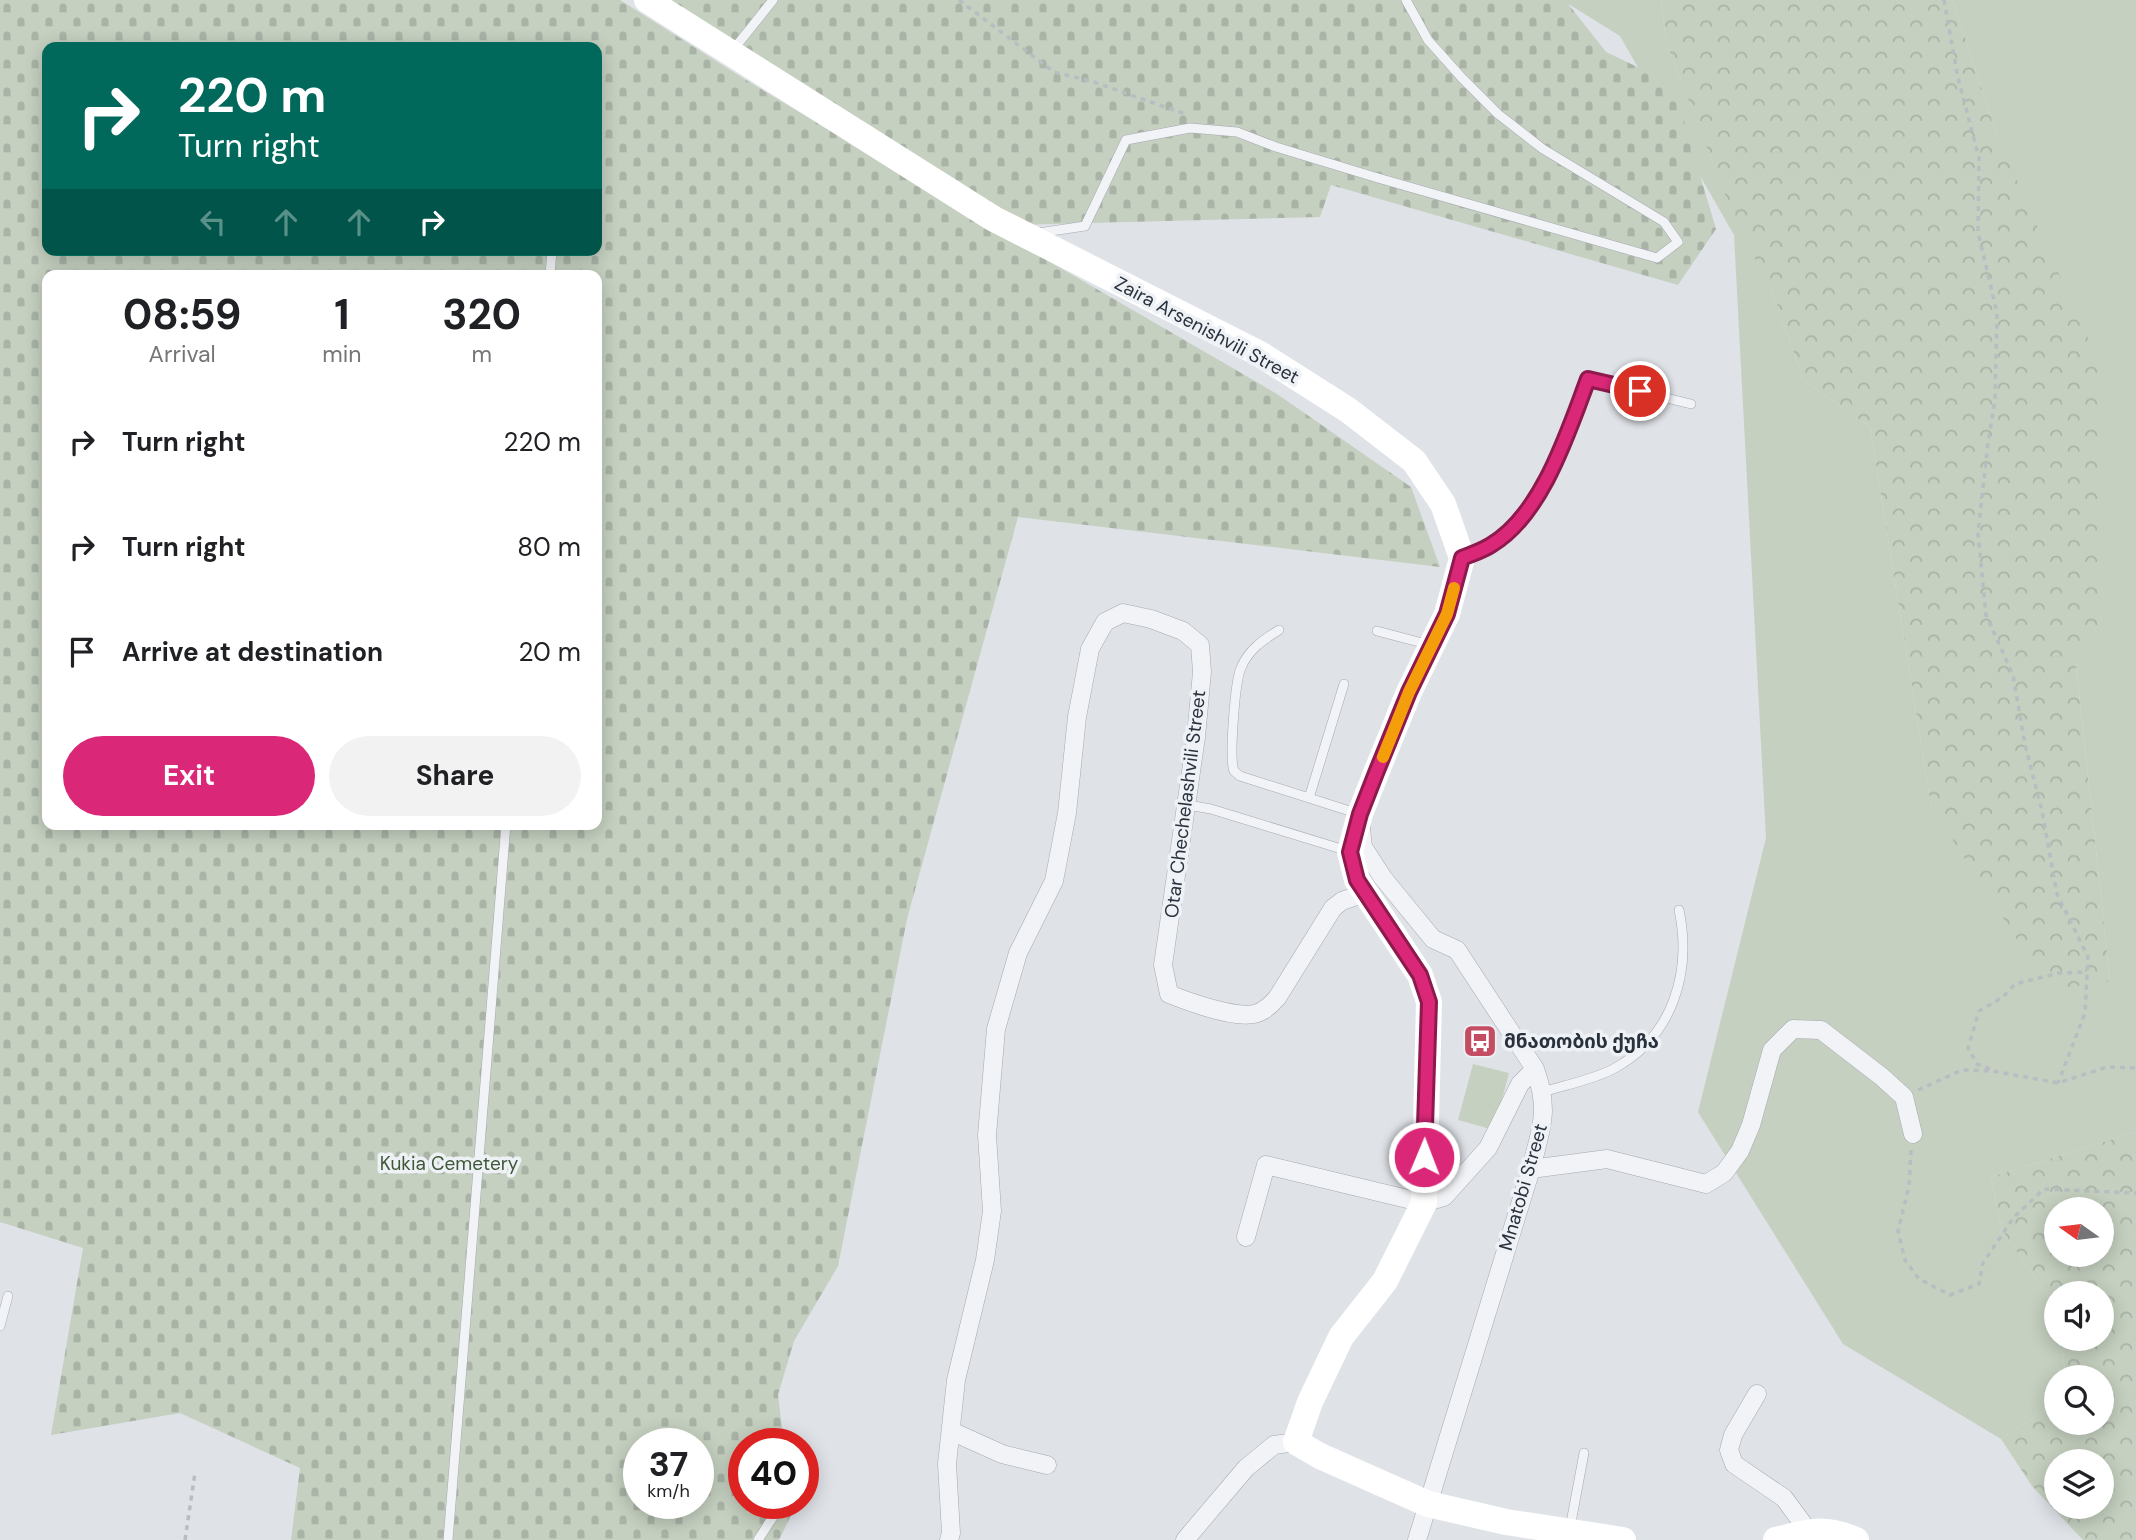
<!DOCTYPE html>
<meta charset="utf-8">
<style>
body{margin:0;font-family:"DM Sans","Noto Sans Georgian",sans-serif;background:#f2f2f2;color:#202124;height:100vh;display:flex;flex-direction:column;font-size:26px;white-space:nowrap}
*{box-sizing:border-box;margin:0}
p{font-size:23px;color:#757577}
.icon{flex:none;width:38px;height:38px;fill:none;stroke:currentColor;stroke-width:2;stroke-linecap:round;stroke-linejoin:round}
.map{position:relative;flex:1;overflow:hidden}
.drawer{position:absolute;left:42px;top:270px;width:560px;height:560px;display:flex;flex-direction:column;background:#fff;border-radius:14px;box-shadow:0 4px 18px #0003}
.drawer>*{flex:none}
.guide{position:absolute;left:42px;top:42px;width:560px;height:214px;border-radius:14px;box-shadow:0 4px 18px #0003;background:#00695c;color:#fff;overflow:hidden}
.needle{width:46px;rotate:284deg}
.tools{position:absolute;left:2044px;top:1197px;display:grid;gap:14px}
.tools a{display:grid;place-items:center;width:70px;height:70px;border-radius:50%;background:#fff;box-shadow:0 4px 18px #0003;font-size:35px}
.speed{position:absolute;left:623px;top:1428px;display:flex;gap:14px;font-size:35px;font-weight:700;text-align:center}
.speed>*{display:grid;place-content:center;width:91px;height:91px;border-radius:50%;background:#fff;box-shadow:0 4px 18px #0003;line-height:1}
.speed small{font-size:18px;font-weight:400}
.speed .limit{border:10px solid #d22;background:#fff;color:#111}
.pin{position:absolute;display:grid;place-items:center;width:60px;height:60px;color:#fff;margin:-30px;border:4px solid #fff;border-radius:50%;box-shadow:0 2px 7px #0007}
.me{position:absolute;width:77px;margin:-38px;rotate:1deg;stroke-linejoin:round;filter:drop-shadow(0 0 5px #0008)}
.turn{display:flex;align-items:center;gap:24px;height:147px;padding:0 21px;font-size:32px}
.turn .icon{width:91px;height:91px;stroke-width:2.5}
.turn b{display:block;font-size:49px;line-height:60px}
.lanes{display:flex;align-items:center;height:66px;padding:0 21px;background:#0003;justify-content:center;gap:35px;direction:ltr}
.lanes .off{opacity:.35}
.eta{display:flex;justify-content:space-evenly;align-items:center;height:119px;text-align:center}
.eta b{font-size:42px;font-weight:700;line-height:49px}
.cta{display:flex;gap:14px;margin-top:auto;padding:14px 21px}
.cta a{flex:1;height:80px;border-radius:42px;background:#db2777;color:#fff;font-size:28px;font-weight:700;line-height:80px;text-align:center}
.cta a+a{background:#f2f2f2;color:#202124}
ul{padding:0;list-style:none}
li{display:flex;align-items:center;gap:21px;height:105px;padding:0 21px}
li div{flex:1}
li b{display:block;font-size:26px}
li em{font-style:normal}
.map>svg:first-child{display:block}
.grass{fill:#c5d0c0}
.forest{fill:url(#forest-crowns);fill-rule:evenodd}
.cemetery{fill:url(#cemetery-stones);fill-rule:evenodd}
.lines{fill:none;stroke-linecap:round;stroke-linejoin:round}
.lane-casing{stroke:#a5a9b1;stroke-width:10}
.street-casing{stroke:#a5a9b1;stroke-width:19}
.path{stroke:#b9bdc2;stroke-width:3.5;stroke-dasharray:5 5;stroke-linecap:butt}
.lane{stroke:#f1f3f6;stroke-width:9}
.street{stroke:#f1f3f6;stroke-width:18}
.secondary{stroke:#fff;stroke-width:26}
.route-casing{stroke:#8e194d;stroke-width:18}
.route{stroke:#db2777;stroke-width:12}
.slow{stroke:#f59e0b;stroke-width:12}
.labels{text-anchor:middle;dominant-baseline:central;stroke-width:7;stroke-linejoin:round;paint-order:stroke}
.street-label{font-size:19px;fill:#29313d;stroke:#eef1f5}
.poi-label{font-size:19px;font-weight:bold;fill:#29313d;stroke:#eef1f5;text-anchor:start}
.park-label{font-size:19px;fill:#3f5837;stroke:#eef1f5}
</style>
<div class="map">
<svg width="2136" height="1540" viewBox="0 0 2136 1540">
<defs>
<pattern id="forest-crowns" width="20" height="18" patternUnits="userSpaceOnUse" patternTransform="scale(1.75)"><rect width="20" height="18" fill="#c5d0c0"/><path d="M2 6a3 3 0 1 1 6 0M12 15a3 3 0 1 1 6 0" fill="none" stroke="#a9b3a6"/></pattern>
<pattern id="cemetery-stones" width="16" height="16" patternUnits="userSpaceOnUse" patternTransform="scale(1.75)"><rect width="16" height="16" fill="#c5d0c0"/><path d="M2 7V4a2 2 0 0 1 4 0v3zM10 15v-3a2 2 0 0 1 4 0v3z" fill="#a9b3a6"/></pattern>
</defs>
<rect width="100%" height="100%" fill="#dfe2e7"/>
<path class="grass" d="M1562 0H1661L1666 42 1732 212 1776 301 1803 380 1870 427 1931 806 2110 981 2076 663 2103 615 1998 139 1953 0H2136V1132L1991 1177 2002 1230 2054 1305 2056 1339H2060L2066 1377H2056V1402L2001 1439 1843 1344 1698 1112 1766 838 1734 235 1620 36Z
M1473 1064 1509 1073 1494 1130 1458 1120Z"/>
<path class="forest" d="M1661 0H1953L1998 139 2102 369 2103 615 2076 664 2110 981 2049 990 1931 806 1870 427 1803 380 1776 301 1732 213 1666 42Z
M2136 1132V1540H2083L2032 1486 2001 1439 2056 1402V1423H2102V1377H2066L2060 1339H2102V1293H2056V1316L2054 1305 2002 1230 1991 1177ZM2102 1209V1255H2056V1209ZM2056 1461H2102V1507H2056Z"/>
<path class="cemetery" d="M0 0H620L746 80 1002 234 1277 394 1411 487 1440 567 1018 517 907 919 838 1266 794 1341 778 1395 784 1444H744V1503H797L779 1540H291L300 1468 180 1413 51 1435 83 1248 0 1222ZM47 47H597V250H47ZM47 275H597V824H47ZM639 1444H698V1503H639Z
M668 0H1565L1606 52 1673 84 1716 229 1678 285 1331 185 1320 217 1013 225Z"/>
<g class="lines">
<g class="lane-casing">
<path id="lane" d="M733 50 773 0
M1038 233 1085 226 1126 140 1190 128 1237 132 1276 147 1378 178 1657 258 1678 242 1664 222 1543 149 1498 114 1462 78 1428 40 1406 0
M550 275 552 250
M1464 557C1474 553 1486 550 1494 544 1547 506 1566 437 1588 379L1691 404
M1279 630C1263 640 1248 650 1241 668 1235 681 1229 758 1234 771L1240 776 1356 813
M1377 631 1430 645
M1309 798 1344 684
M1188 805 1211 809 1348 851
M1543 1092C1565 1085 1596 1079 1615 1068 1673 1036 1692 972 1679 910
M0 1326 8 1296
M1570 1528 1584 1453
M448 1540 506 824
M758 1540 782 1503"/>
</g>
<g class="street-casing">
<path id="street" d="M1361 828 1363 847 1383 878 1433 939 1457 950 1535 1069C1550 1111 1541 1128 1531 1169L1417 1540
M1531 1169 1607 1159 1706 1184 1724 1173 1740 1151 1751 1125 1772 1050 1793 1029 1821 1030 1882 1077 1904 1097 1913 1134
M1246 1237 1266 1165 1424 1203 1444 1197 1488 1148 1520 1084 1535 1069
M1757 1394 1733 1435 1729 1450 1734 1464 1784 1498 1809 1532
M951 1431 1002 1454 1047 1465
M949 1540 951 1533 947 1464 956 1380 985 1260 992 1211 987 1135 996 1029 1018 953 1054 881 1067 813 1077 717 1090 649 1105 622 1123 613 1151 619 1183 631 1200 645 1202 672 1196 737 1163 965 1169 994C1189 1002 1233 1018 1254 1014 1264 1012 1271 1005 1277 998L1333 908 1342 901 1365 893
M1185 1540 1246 1468 1274 1445 1296 1442"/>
</g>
<path class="path" d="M959 0 1054 72 1091 81 1185 114
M1944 0 1958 78 1979 158 1978 232 1997 313 1995 400 1988 443 1978 533 1986 615 2013 675 2025 745 2042 811 2057 894 2088 957 2085 1013 2058 1083
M1990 1069 1977 1064 1968 1048 1979 1011 2003 997 2015 984 2059 973 2087 972
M1918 1090 1962 1070 1993 1071 2058 1083 2107 1067 2136 1068
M1911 1150 1909 1186 1898 1231 1905 1260 1919 1279 1950 1295 1979 1284 1983 1263 2014 1217 2044 1189 2136 1193
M185 1540 195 1473"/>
<use href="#lane" class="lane"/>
<use href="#street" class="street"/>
<path class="secondary" d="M647 0 994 219 1260 354 1348 410 1414 461 1443 504 1462 558 1447 614 1409 692 1376 773 1360 814 1350 852 1357 880 1420 975 1429 1002 1424 1203 1385 1281 1341 1337 1310 1402 1296 1442 1320 1456 1428 1504 1506 1522 1623 1540
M1776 1540C1809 1532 1822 1526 1856 1540"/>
</g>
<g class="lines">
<g class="route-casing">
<path id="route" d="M1424 1157 1429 1002 1420 975 1357 880 1350 852 1360 814 1376 773 1409 692 1447 614 1462 558C1471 554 1482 551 1491 545 1542 515 1568 432 1588 379L1640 391"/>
</g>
<use href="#route" class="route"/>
<path class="slow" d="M1383 757 1409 692 1447 614 1454 588"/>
</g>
<defs>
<g id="bus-square" transform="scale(1.75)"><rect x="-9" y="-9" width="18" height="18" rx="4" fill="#c44c63" stroke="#eef1f5"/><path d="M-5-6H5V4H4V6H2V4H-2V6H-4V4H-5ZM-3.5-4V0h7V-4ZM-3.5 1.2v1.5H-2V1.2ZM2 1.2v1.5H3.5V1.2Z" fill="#fff"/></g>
</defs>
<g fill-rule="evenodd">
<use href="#bus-square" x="1480" y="1041"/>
</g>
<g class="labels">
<g class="street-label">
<text transform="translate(1207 330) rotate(28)">Zaira Arsenishvili Street</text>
<text transform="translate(1185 804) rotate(-83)">Otar Chechelashvili Street</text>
<text transform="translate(1523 1187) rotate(-74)">Mnatobi Street</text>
</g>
<g class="poi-label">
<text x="1504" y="1041">მნათობის ქუჩა</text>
</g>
<g class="park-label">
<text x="449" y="1163">Kukia Cemetery</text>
</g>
</g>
</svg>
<div class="tools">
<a><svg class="needle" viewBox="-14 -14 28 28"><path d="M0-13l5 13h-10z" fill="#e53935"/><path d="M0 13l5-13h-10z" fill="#757577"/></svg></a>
<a><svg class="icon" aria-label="sound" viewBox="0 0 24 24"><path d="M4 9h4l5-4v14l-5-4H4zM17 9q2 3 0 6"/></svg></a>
<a><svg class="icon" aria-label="search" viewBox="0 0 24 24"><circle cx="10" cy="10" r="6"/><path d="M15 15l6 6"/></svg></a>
<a><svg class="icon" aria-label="layers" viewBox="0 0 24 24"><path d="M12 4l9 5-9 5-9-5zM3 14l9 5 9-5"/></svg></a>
</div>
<div class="speed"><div>37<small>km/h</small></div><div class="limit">40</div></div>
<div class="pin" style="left:1640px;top:391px;background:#d93025"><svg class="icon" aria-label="arrive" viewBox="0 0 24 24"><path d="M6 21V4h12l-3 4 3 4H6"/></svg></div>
<svg class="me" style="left:1424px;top:1157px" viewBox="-20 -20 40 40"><circle r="17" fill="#db2777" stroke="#fff" stroke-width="3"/><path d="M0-11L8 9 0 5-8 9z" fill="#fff"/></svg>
<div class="guide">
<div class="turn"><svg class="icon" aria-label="right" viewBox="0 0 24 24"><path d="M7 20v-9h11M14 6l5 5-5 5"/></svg><div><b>220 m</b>Turn right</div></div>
<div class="lanes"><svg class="icon off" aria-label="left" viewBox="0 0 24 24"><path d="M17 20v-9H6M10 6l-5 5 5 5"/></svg><svg class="icon off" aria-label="ahead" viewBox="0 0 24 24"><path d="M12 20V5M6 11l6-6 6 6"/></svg><svg class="icon off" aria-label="ahead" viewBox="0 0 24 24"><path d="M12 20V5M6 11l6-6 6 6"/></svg><svg class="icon" aria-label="right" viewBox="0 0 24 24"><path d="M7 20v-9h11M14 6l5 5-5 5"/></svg></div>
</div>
<section class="drawer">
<div class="eta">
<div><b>08:59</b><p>Arrival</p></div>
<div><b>1</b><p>min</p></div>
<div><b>320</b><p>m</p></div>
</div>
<ul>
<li><svg class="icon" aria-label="right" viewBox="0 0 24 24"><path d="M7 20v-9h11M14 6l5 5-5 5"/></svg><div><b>Turn right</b></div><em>220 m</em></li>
<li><svg class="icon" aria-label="right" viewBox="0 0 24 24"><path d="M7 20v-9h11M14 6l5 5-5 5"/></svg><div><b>Turn right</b></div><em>80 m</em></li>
<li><svg class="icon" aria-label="arrive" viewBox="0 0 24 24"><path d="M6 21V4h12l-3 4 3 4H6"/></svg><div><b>Arrive at destination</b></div><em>20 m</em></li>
</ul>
<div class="cta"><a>Exit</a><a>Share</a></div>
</section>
</div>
